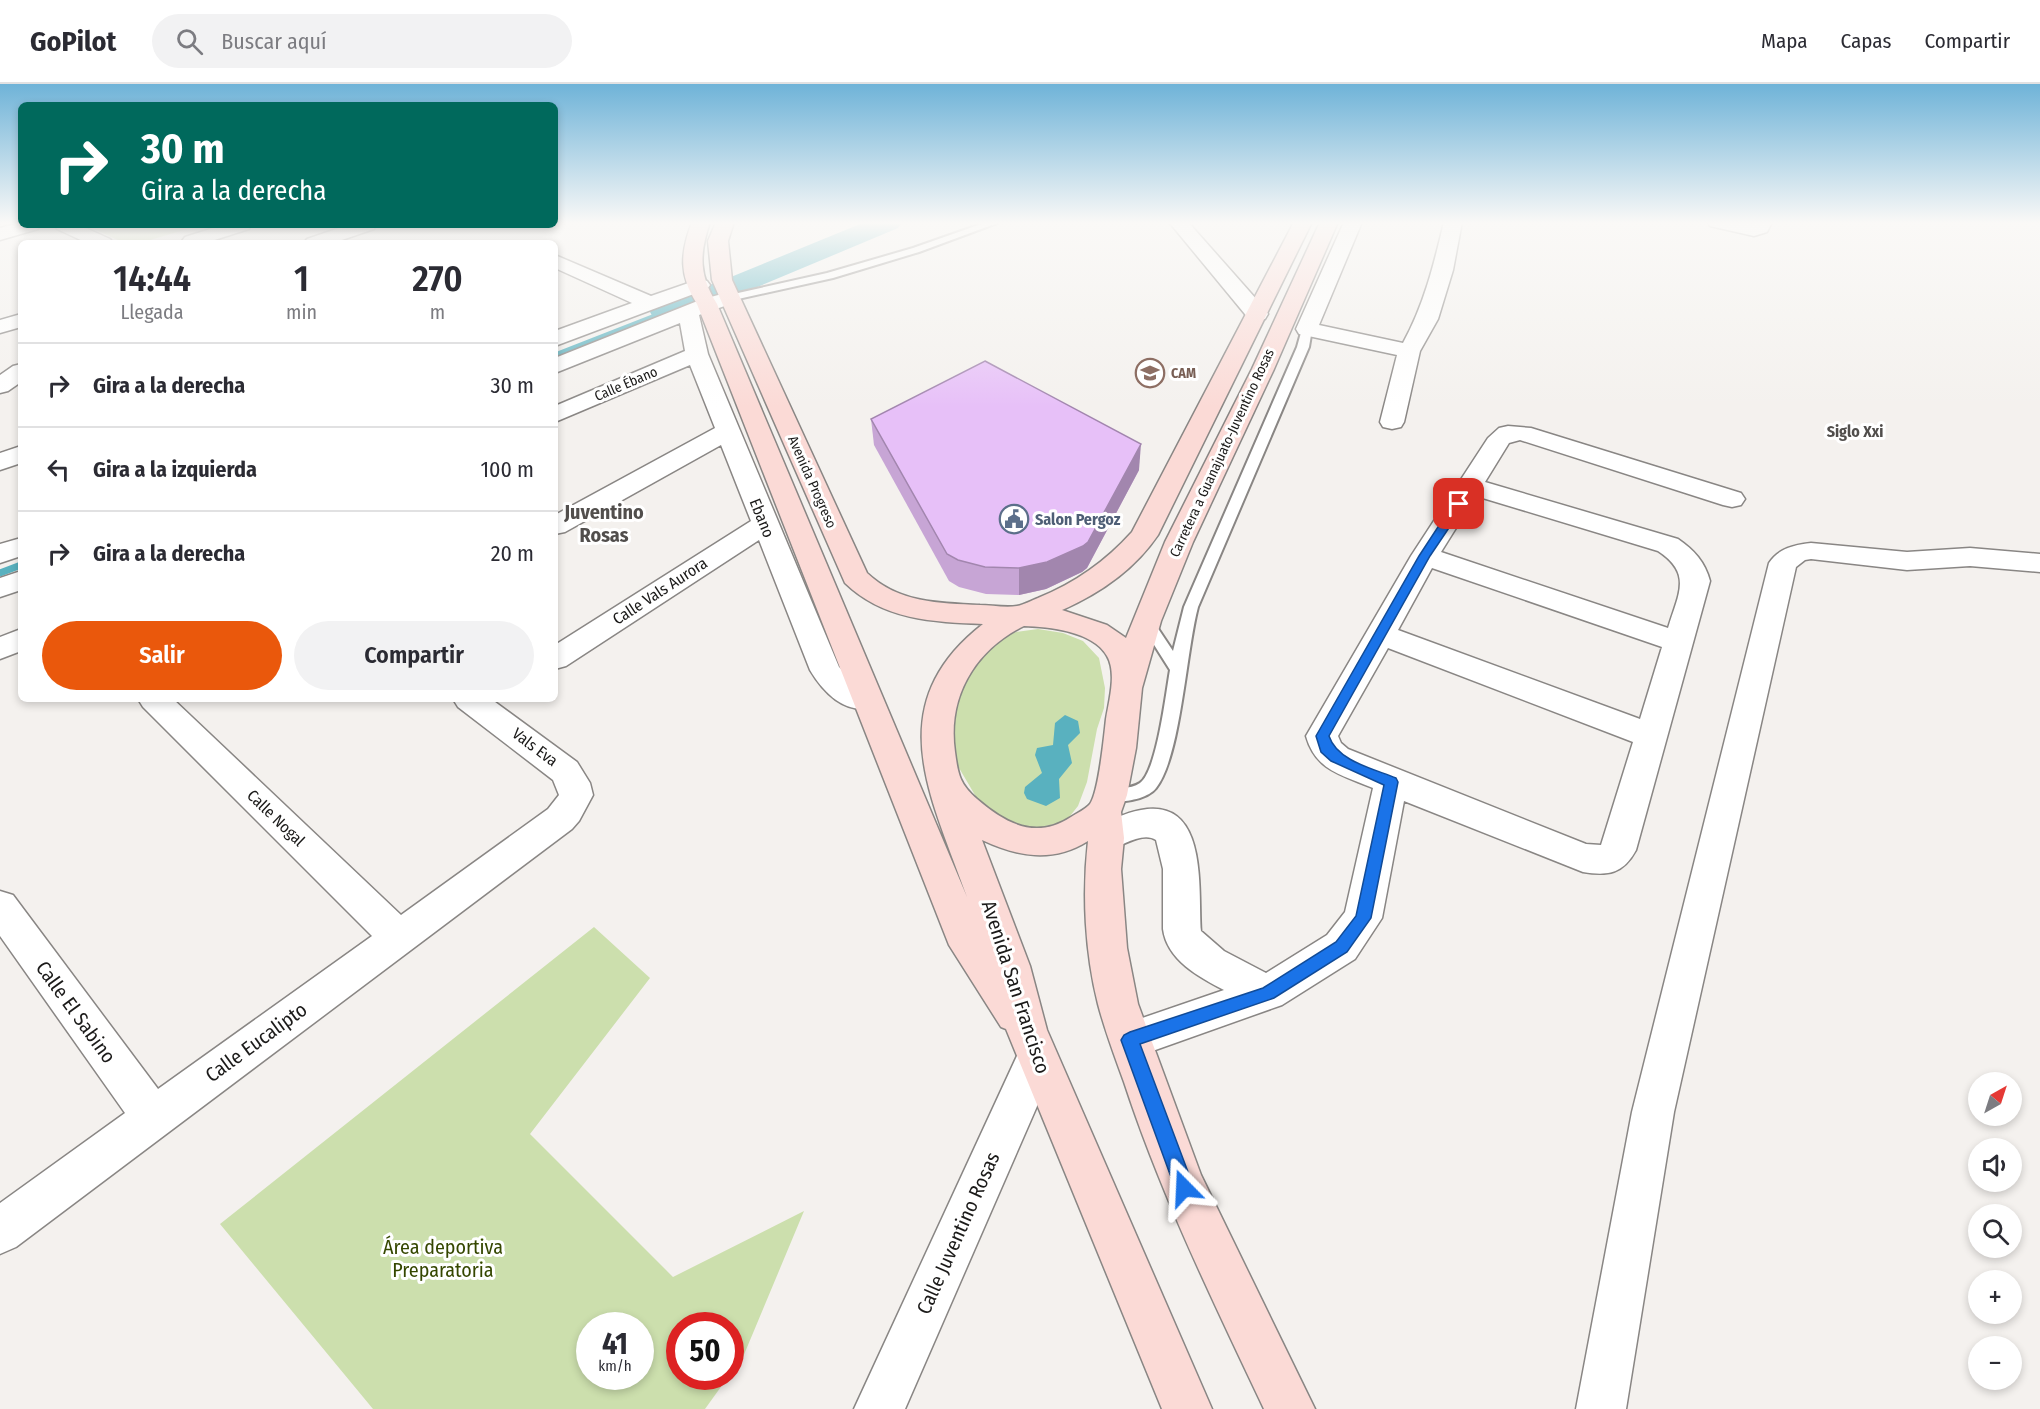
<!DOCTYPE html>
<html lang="es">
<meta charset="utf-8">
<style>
body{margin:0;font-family:"Fira Sans Condensed",sans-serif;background:#f2f2f3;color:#2b2b33;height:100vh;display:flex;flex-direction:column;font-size:22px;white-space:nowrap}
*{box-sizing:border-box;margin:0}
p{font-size:20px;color:#7c7c81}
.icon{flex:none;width:33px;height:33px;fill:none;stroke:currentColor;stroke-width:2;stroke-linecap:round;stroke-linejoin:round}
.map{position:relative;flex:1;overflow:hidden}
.details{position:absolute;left:18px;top:156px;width:540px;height:462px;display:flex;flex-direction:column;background:#fff;border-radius:9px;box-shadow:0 3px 9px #0003}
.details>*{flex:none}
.hud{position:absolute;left:18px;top:18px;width:540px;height:126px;border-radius:9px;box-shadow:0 3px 9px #0003;background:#00695c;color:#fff;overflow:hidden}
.needle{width:39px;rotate:39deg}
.controls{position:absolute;left:1968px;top:988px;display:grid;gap:12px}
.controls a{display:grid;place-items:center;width:54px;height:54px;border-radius:50%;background:#fff;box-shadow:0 3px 9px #0003;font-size:30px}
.speed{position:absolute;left:576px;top:1228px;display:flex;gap:12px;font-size:30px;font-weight:700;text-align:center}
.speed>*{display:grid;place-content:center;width:78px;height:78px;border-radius:50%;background:#fff;box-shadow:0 3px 9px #0003;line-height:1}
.speed small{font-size:15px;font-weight:400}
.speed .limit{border:9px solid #d22;background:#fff;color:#111}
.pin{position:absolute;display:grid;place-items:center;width:51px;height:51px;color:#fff;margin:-26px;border-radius:12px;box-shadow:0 3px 9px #0006}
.me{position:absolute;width:66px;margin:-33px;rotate:339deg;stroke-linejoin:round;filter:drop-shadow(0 0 4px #0008)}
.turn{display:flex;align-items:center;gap:21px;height:126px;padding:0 24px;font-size:27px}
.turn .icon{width:78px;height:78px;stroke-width:2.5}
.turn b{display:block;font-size:42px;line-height:51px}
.eta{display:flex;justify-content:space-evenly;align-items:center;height:102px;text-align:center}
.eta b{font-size:36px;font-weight:600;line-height:42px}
.button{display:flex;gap:12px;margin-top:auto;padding:12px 24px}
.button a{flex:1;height:69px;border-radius:36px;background:#ea580c;color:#fff;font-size:24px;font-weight:600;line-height:69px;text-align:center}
.button a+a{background:#f2f2f3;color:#2b2b33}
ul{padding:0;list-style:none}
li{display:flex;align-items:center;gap:18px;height:84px;padding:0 24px;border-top:2px solid #e1e1e2}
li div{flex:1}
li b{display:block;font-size:22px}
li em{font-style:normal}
header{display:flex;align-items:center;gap:36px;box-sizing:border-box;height:84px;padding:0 30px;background:#fff;border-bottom:2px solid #e1e1e2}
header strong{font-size:28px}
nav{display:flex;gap:33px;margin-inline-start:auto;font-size:21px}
.search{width:420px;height:54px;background:#f2f2f3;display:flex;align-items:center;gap:15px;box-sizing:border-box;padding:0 21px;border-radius:33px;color:#7c7c81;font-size:22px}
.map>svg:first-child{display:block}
.green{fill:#ccdfad;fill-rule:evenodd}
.water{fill:#59b1bf}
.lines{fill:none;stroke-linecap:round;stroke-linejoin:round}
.stream-far1{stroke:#59b1bf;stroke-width:5}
.stream{stroke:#59b1bf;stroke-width:7}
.river{fill:#59b1bf;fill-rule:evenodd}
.service-casing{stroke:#898684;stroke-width:4}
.minor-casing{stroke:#898684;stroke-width:3}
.secondary-casing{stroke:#898684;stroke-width:3}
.service{fill:#fff;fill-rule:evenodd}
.minor{fill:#fff;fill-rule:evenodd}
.secondary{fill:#fbdad6;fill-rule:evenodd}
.wall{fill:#c7a5d5}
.shaded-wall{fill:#a286ae}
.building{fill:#e7c0f8;stroke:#a286ae;stroke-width:1.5}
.route{fill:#1a73e8;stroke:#114b97;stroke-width:1.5}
.labels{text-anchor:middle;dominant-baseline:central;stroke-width:6;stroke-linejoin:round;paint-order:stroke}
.far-education-label{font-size:14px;font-weight:bold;fill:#785e54;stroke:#fff;text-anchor:start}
.far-street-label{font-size:14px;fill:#1b1a19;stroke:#fff}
.far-quarter-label{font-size:16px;font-weight:bold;fill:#514e4c;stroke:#fff}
.street-label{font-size:16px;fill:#1b1a19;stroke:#fff}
.service-label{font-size:16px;font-weight:bold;fill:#4e5e75;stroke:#fff;text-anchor:start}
.quarter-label{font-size:20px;font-weight:bold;fill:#514e4c;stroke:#fff}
.near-street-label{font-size:20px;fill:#1b1a19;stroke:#fff}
.near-park-label{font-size:20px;fill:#354700;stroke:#fff}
</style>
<header>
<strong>GoPilot</strong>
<div class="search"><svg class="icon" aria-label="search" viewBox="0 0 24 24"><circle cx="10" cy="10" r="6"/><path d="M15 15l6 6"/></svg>Buscar aquí</div>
<nav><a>Mapa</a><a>Capas</a><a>Compartir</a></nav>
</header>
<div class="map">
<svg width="2040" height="1325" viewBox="0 0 2040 1325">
<rect width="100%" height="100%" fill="#f4f1ee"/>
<path class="green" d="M86 141H201L140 159H124Z
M1038 545 1063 549 1083 557 1099 574 1105 604 1104 624 1097 645 1087 698 1078 722 1066 737 1034 745 1004 741 982 723 952 672 953 627 959 599 995 557 1016 548Z
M594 843 650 894 530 1050 673 1193 804 1127 743 1273 731 1289 730 1242H680V1293H728L705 1325H373L220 1140ZM590 1242H640V1293H590Z"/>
<path class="water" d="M1065 631 1078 637 1080 649 1068 661 1072 679 1059 695 1060 714 1046 722 1027 715 1024 709 1025 703 1042 689 1035 671 1037 664 1053 661 1055 639Z"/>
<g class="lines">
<path class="stream-far1" d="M555 271 665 228"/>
<path class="stream" d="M0 489 21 481"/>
<path class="river" d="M865 138H902L898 144 748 207 676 235 665 237 654 235 650 228 654 221 726 195Z"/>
<g class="service-casing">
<path id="service" d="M987 138H1000L919 168 833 194 729 217 724 214 729 211 827 189 913 164Z
M1307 242 1312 245 1309 263 1198 523C1186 567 1181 672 1156 704 1147 716 1118 720 1104 716L1101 711 1104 706C1116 703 1130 706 1140 699 1157 687 1166 608 1170 586L1139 537 1141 534H1151L1173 567 1184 523 1297 263 1302 245Z"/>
</g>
<g class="minor-casing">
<path id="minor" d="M21 138V141H40L38 145 0 156V144Z
M1169 138H1188L1265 225 1268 230 1265 235 1257 236 1249 235Z
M1344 138H1362L1319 241 1403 259C1424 221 1434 180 1444 138H1462L1453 186 1438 235 1420 267 1404 338 1401 343 1392 345 1383 343 1380 338 1397 271 1299 250 1296 245Z
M1708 138 1753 140 1754 138H1772L1767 148 1754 152 1710 142Z
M55 141H79L110 155 113 159H87L57 145Z
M223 141H251L249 145 205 159H184L182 157 185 153Z
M348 141H376L374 145 333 159H304L307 155Z
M555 171 651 212 700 195 707 197 710 201 707 205 555 262V247L632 219 555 184Z
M729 208 736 210 739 214 736 218 699 231 708 270 839 583 859 602 878 607 883 615 878 623C847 632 825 611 810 586L759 456 566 582 555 585V561L751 437 721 361 565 448 555 450V431L715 344 690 281 555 338V322L685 267 680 239 555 289V274L700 216Z
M21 230V243L0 249V236Z
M21 280V298L8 307 0 309V291L13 282Z
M1508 342 1531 344 1741 409 1745 415 1741 421 1732 423 1723 421 1520 356 1509 359 1485 398 1678 455C1694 466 1705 478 1710 497L1636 766C1623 790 1608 792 1583 788L1404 717 1382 834 1355 875 1282 921 1130 975 1116 969 1110 956 1116 943 1224 906C1199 893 1167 876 1163 845V785L1156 756C1142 747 1120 763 1106 768L1093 764 1088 754 1093 744C1109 737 1124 729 1141 726 1209 713 1198 807 1201 847L1224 867 1266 889 1327 851 1345 828 1373 704C1342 691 1316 687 1306 652L1411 472 1488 354 1499 344ZM1476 412 1658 467C1693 490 1678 510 1668 544L1441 468ZM1432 484 1662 563 1640 635 1398 546ZM1388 564 1633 658 1601 761 1586 760 1348 665 1341 659 1338 652Z
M21 362V379L0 386V369Z
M21 454V472L0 479V460Z
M1811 459 1907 468 1970 464 2040 470V488L1970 482 1907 486 1811 475 1805 476 1796 483 1674 1028 1626 1325H1576L1632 1028 1769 479C1779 464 1794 461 1811 459Z
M21 487V506L0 513V494Z
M21 545V567L0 575V553Z
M138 615H173L401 831 548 725 559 711 553 696 458 623 453 615H491L577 678 590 699 593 711 579 737 572 745 16 1163 0 1170V1119L125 1029 0 852V807L13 811 158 1005 372 852 143 623Z
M1037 955 1052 961 1058 974 905 1325H854L1022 961Z"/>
</g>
<g class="secondary-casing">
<path id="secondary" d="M692 138H710C699 171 699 191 717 220L967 813C931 712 879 621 983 540 933 538 883 536 845 499L712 196 708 157 716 138H734L728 157 732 196 867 489C899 519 938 519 980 521 991 521 1005 524 1017 522 1024 521 1032 516 1038 514 1075 499 1106 477 1132 448L1294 138H1312L1158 451C1135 485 1099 510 1062 526L1107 541 1126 554 1165 458 1252 285 1320 138H1338L1274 285 1193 458 1161 537 1142 604 1136 664 1127 711 1121 728 1124 754 1121 785 1127 864 1138 920 1201 1091 1315 1325H1264C1213 1217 1161 1111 1124 998 1115 973 1105 947 1098 920 1085 869 1082 810 1088 757 1053 779 1018 773 982 756L1030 882 1047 946 1212 1325H1162L1006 945 1001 943 949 861 697 220C679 191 680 170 692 138ZM1024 542C1049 543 1093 547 1107 572 1117 589 1109 616 1106 635 1104 652 1099 707 1090 720 1086 725 1077 729 1071 733 1036 756 1006 740 977 715 960 700 958 691 955 668 947 613 975 566 1024 542Z"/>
</g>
<use href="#service" class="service"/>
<use href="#minor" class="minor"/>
<use href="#secondary" class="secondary"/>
</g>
<path class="wall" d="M871 335 1139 386 1087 484 1082 488 1046 505 1019 511 986 510 959 503 949 497 874 361Z"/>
<path class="shaded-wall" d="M1141 360 1139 386 1087 484 1082 488 1046 505 1019 511V484Z"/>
<path class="building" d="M985 277 1141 360 1088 458 1083 462 1047 478 1019 484 985 483 958 476 947 470 871 335Z"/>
<linearGradient id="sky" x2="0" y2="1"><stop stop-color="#6fb3d8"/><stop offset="0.43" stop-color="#faf9f7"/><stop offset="1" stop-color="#faf9f7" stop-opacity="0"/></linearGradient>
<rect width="2040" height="323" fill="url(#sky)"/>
<path class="route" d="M1459 416 1465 420 1430 472 1329 652C1337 677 1374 685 1396 694L1398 698 1371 834 1347 868 1274 914 1140 960 1194 1104 1191 1111 1184 1113 1178 1111 1175 1104 1121 956 1124 951 1130 948 1263 904 1336 858 1356 832 1384 701 1331 677 1321 668 1316 652 1419 472 1455 417Z"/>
<defs>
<g id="school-ring" transform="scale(1.5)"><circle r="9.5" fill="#fff" stroke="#8d6e63" stroke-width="1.5"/><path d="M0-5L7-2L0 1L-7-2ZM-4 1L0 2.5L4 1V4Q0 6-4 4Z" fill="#8d6e63"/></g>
<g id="civic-ring" transform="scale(1.5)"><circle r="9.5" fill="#fff" stroke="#5c6f8a" stroke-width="1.5"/><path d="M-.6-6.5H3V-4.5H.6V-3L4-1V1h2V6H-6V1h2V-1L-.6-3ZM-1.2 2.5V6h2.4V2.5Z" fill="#5c6f8a"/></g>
</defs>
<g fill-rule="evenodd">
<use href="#school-ring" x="1150" y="289"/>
<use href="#civic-ring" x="1014" y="435"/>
</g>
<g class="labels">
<g class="far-education-label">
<text x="1171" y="289">CAM</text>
</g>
<g class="far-street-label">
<text transform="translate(626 300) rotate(-23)">Calle Ébano</text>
<text transform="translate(1222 369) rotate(-65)">Carretera a Guanajuato-Juventino Rosas</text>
<text transform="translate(812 398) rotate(66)">Avenida Progreso</text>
</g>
<g class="far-quarter-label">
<text x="1855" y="347">Siglo Xxi</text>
</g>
<g class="street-label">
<text transform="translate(762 434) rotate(68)">Ebano</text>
<text transform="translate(660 507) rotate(-33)">Calle Vals Aurora</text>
<text transform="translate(535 663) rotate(37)">Vals Eva</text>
<text transform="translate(276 734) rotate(44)">Calle Nogal</text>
</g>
<g class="service-label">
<text x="1035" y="435">Salon Pergoz</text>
</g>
<g class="quarter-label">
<text x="604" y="428">Juventino<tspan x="604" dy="23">Rosas</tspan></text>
</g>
<g class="near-street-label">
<text transform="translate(1016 903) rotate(72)">Avenida San Francisco</text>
<text transform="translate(76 928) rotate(54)">Calle El Sabino</text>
<text transform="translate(256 958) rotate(-36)">Calle Eucalipto</text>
<text transform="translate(958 1149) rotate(-66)">Calle Juventino Rosas</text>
</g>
<g class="near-park-label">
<text x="443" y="1163">Área deportiva<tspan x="443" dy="23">Preparatoria</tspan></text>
</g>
</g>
</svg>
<div class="controls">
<a><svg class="needle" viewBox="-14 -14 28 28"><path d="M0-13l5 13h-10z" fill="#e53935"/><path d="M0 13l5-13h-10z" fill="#7c7c81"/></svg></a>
<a><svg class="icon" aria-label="sound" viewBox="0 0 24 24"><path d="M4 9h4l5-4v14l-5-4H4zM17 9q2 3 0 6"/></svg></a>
<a><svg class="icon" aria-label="search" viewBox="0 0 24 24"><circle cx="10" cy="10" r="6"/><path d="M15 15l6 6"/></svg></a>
<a>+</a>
<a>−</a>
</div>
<div class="speed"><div>41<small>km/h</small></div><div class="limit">50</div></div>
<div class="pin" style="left:1459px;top:420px;background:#d93025"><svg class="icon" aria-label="arrive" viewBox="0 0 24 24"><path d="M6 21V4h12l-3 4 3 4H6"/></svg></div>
<svg class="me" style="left:1184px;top:1104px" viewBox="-20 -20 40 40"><path d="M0-17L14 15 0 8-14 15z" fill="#1a73e8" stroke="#fff" stroke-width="4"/></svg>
<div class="hud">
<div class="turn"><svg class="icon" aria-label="right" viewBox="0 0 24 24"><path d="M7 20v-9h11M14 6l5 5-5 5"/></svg><div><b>30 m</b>Gira a la derecha</div></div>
</div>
<section class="details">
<div class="eta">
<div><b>14:44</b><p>Llegada</p></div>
<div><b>1</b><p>min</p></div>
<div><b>270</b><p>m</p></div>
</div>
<ul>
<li><svg class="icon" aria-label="right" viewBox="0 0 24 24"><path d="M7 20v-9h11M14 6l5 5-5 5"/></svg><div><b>Gira a la derecha</b></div><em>30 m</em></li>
<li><svg class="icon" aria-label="left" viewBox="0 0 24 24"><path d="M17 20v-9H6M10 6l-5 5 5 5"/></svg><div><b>Gira a la izquierda</b></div><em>100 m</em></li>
<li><svg class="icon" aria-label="right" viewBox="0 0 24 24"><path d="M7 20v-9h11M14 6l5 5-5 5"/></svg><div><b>Gira a la derecha</b></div><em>20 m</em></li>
</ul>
<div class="button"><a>Salir</a><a>Compartir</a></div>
</section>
</div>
